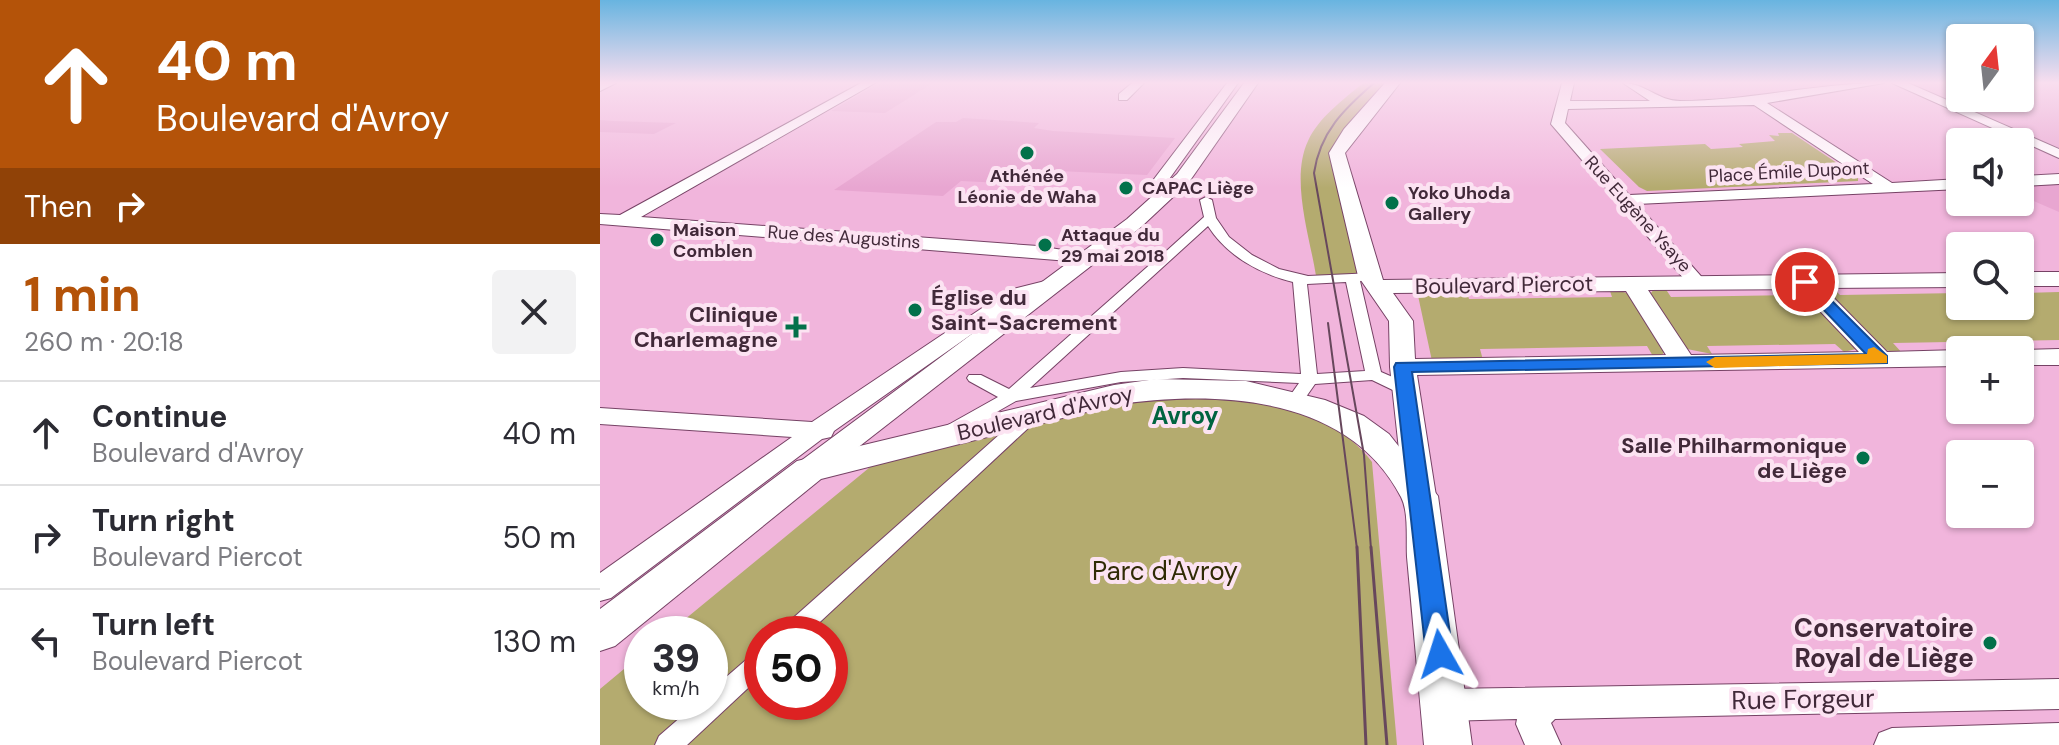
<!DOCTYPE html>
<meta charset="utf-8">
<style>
body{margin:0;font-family:"DM Sans",sans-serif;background:#f2f2f3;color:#2b2b33;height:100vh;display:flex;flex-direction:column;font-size:30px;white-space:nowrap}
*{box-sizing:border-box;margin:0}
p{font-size:26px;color:#7c7c81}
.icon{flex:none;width:44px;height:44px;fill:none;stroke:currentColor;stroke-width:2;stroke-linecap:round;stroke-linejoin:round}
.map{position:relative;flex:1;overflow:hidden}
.side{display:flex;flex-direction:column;background:#fff;width:600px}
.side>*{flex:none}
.banner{background:#b45309;color:#fff;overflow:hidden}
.needle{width:52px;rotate:15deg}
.controls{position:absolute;left:1346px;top:24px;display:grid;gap:16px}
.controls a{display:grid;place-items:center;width:88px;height:88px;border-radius:8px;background:#fff;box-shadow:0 2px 6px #0004;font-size:40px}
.speed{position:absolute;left:24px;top:616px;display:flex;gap:16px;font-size:40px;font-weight:700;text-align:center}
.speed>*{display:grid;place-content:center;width:104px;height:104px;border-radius:50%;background:#fff;box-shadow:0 2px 6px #0004;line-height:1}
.speed small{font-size:20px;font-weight:400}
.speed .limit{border:12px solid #d22;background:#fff;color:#111}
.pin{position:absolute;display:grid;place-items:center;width:68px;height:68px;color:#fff;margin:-34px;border:4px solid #fff;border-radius:50%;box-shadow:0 2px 8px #0007}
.me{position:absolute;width:88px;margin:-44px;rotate:354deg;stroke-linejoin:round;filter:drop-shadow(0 0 6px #0008)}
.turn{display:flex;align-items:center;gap:28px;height:168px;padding:0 24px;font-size:36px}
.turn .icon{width:104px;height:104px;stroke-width:2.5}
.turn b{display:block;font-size:56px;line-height:68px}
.then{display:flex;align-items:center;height:76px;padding:0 24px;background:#0003;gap:16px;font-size:30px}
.round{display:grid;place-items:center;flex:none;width:84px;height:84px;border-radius:8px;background:#f2f2f3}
.summary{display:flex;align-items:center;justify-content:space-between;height:136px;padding:0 24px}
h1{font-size:48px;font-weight:700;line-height:60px;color:#b45309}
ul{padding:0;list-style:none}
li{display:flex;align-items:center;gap:24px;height:104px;padding:0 24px;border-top:2px solid #e1e1e2}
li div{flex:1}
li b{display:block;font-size:30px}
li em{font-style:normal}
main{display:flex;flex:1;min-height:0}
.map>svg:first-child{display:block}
.built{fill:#e8a6d1}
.green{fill:#b4ab6f;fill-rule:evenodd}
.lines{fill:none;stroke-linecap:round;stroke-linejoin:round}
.pedestrian-casing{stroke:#764265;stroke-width:2}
.minor-casing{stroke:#764265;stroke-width:2}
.tertiary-casing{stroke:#764265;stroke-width:2}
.secondary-casing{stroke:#764265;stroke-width:2}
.pedestrian{fill:#fff;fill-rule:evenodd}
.minor{fill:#fff;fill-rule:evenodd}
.tertiary{fill:#fff;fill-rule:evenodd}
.secondary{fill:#fff;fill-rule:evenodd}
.tram-far1{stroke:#67475c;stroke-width:2}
.tram{stroke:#67475c;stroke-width:3}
.route{fill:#1a73e8;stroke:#114b97;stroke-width:2}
.slow{fill:#f59e0b}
.poi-dot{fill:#02714a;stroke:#fce3f2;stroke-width:3}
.labels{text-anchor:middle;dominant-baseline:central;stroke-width:8;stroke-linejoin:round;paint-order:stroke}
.far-street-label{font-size:18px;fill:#412939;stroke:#fce3f2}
.far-poi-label{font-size:18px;font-weight:bold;fill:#412939;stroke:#fce3f2;text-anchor:start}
.street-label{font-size:22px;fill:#412939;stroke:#fce3f2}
.poi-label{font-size:22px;font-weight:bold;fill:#412939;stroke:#fce3f2;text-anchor:end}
.neighbourhood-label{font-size:24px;font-weight:bold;fill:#006440;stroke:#fce3f2}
.near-park-label{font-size:26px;fill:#302b05;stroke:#fce3f2}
.near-poi-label{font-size:26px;font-weight:bold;fill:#412939;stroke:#fce3f2;text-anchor:end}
.near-street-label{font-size:26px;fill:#412939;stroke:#fce3f2}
</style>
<main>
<section class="side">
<div class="banner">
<div class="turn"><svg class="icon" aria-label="ahead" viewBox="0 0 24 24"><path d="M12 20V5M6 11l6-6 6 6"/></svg><div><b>40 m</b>Boulevard d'Avroy</div></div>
<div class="then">Then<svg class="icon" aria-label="right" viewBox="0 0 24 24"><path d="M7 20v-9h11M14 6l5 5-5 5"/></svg></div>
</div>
<div class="summary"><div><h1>1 min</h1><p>260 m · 20:18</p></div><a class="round"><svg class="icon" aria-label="close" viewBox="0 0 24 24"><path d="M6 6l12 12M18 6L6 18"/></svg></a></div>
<ul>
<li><svg class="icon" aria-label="ahead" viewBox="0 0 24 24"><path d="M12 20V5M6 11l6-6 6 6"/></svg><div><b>Continue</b><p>Boulevard d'Avroy</p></div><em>40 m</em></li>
<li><svg class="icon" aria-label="right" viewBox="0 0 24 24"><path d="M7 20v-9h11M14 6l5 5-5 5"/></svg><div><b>Turn right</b><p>Boulevard Piercot</p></div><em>50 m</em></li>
<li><svg class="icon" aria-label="left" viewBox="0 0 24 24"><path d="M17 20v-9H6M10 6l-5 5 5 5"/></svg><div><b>Turn left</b><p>Boulevard Piercot</p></div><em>130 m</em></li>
</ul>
</section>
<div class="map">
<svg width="1459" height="745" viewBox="0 0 1459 745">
<rect width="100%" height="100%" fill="#f1b5dc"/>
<path class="built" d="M279 83H333L285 113 231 111Z
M1039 83H1255L1134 100 1080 101 1061 97Z
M1360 83V98H1420V83H1459V148L1303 84Z
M363 118 439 123 434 128 453 131 575 138 547 175 458 171 445 185 361 181 343 196 234 190 336 122H356Z
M0 120 13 121 76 123 54 134 0 132Z
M1459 184V212L1420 195V186Z"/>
<path class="green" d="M763 83H791L740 142 766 273 716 276C710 237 690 179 708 141 719 117 743 100 763 83Z
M1178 133H1192L1258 177V181L1047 191 1039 187 1000 149 1105 144 1111 149 1143 147 1139 144 1175 141 1169 135 1179 136Z
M1184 286 1201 290 1256 349 1244 352 1235 344 1107 346 1112 354 1087 349 1050 294 1055 288H1065L1071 297 1191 295Z
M1231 286 1240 295 1360 293V306H1420V293L1459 292V340L1293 343 1303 354 1285 350 1224 290Z
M1009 288 1030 294 1065 350 1063 354 1054 358 1047 346 880 349 883 360 832 361 817 291 866 290 869 299 1012 297Z
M609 396C668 404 734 411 772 462L797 745H0V689L42 654V702H110V634H67L275 463 517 400ZM162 634H230V702H162Z"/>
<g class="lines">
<g class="pedestrian-casing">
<path id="pedestrian" d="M606 197 612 200 616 218 629 237 652 255 679 269 708 276 774 273V279L760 281 781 372 811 385 813 389 811 393H799L772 380 715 384 701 404 695 405 687 400 699 383 583 378 521 382 416 401 360 433H348L345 429 348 425 398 397 369 381 367 378 369 375H381L409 389 554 261 526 256V250L562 255 604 217 600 200ZM608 226C627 256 660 274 693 282L701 374 583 368 521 372 430 388ZM746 282 765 371 717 374 707 284Z
M432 409 441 415 438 419 207 634H180L183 627 426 411Z
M162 650V675L87 745H55L59 736 98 702H110V691L154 653Z"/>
</g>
<g class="minor-casing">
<path id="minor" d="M261 83H275L41 217 438 246 494 255V263L0 224V214L20 215Z
M532 83H544L527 100H519V94Z
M627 83H638L567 182 576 192 563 195 551 183Z
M962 83H974L970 101H1050L1023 83C1045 83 1058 101 1080 101 1149 101 1216 83 1284 83L1167 103 1292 183 1360 179V189L1037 204 1107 283 1105 287H1091L951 124ZM1154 105 1273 184 1029 195 965 123 968 109Z
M1292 83H1308L1459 149V158Z
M1459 174V184L1420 186V176Z
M453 279 460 281 462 285 460 289 423 298 234 431 231 437 222 439 11 598 0 601V573L192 437 0 424V408L212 422 409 290Z
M1459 679V709L955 719 951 723 961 745H925L916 724 917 719 845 721 833 716 828 705 833 694 845 689Z
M1459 723V745H1274L1279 733 1292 728Z"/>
</g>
<g class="tertiary-casing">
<path id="tertiary" d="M0 83H16L0 91Z
M644 83H658L589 182 541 227 220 477 209 481 198 477 194 470 198 463 527 219 577 174Z
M785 83H800L745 153 783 280 1360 273V287L1224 288 1287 352 1360 350V366L817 375 836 496 831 504 820 507 809 504 804 496 790 367 789 321 758 276 729 153 744 129ZM1199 289 1259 352 1091 355 1048 290ZM1026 291 1066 355 815 359 813 321 793 293Z
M1420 272H1459V286H1420Z
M1459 349V365H1420L1418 350Z"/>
</g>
<g class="secondary-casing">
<path id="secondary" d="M556 379 646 381 725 400 764 416 789 434 838 496 872 745H824C818 682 813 620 807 557 806 540 809 512 801 497 748 394 614 390 514 405L221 479 15 646 0 651V609L197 461 514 385Z"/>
</g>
<use href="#pedestrian" class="pedestrian"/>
<use href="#minor" class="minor"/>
<use href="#tertiary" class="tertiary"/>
<use href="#secondary" class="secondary"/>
<path class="tram-far1" d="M728 323 757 549
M771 549 764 455 714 173C720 132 744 109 774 83"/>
<path class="tram" d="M757 547 766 745
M771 547 787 745"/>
</g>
<linearGradient id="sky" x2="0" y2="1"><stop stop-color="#68b4e0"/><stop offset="0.44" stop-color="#f9deef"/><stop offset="1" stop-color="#f9deef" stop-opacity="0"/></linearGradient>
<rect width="1459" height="188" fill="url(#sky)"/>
<path class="route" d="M1200 279H1210L1287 356V363L812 372 853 654 849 662 840 666 830 662 826 654 794 367 796 363 1266 354 1200 285Z"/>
<path class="slow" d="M1274 347 1287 356V363L1115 368 1106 362 1115 357 1267 354 1268 349Z"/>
<g class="poi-dot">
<circle cx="427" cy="153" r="8"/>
<circle cx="526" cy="188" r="8"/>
<circle cx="792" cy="203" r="8"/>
<circle cx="57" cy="240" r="8"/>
<circle cx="445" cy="245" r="8"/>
<circle cx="315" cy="310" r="8"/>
<path d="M192 315h8v8h8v8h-8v8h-8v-8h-8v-8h8z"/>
<circle cx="1263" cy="458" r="8"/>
<circle cx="1390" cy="643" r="8"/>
</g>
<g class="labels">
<g class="far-street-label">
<text transform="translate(1189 172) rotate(-3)">Place Émile Dupont</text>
<text transform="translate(1038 214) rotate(48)">Rue Eugène Ysaye</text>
<text transform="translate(244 237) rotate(4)">Rue des Augustins</text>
</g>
<g class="far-poi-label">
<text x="427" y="176" text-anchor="middle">Athénée<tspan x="427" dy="21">Léonie de Waha</tspan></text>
<text x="542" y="188">CAPAC Liège</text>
<text x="808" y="193">Yoko Uhoda<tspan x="808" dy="21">Gallery</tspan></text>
<text x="73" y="230">Maison<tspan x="73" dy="21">Comblen</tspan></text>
<text x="461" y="235">Attaque du<tspan x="461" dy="21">29 mai 2018</tspan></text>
</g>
<g class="street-label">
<text transform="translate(904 285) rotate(-1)">Boulevard Piercot</text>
<text transform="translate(445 413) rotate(-13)">Boulevard d'Avroy</text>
</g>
<g class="poi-label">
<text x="331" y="297" text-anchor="start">Église du<tspan x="331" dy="25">Saint-Sacrement</tspan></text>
<text x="178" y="314">Clinique<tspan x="178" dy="25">Charlemagne</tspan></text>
<text x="1247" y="445">Salle Philharmonique<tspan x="1247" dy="25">de Liège</tspan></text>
</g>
<g class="neighbourhood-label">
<text x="585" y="415">Avroy</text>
</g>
<g class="near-park-label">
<text x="565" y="571">Parc d'Avroy</text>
</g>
<g class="near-poi-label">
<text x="1374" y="628">Conservatoire<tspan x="1374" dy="30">Royal de Liège</tspan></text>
</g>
<g class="near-street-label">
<text transform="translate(1203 699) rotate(-1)">Rue Forgeur</text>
</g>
</g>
</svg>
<div class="controls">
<a><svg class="needle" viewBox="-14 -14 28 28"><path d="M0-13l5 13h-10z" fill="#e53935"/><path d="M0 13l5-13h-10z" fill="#7c7c81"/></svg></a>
<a><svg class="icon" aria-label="sound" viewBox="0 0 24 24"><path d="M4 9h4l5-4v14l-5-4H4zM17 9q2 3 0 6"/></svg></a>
<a><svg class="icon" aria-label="search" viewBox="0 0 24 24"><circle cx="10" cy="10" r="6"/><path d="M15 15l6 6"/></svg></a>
<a>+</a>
<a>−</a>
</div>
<div class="speed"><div>39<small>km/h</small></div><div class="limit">50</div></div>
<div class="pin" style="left:1205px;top:282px;background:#d93025"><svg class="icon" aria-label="arrive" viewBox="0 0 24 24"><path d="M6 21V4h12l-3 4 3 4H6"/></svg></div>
<svg class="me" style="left:840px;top:654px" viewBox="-20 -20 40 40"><path d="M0-17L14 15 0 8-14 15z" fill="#1a73e8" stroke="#fff" stroke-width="4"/></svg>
</div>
</main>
